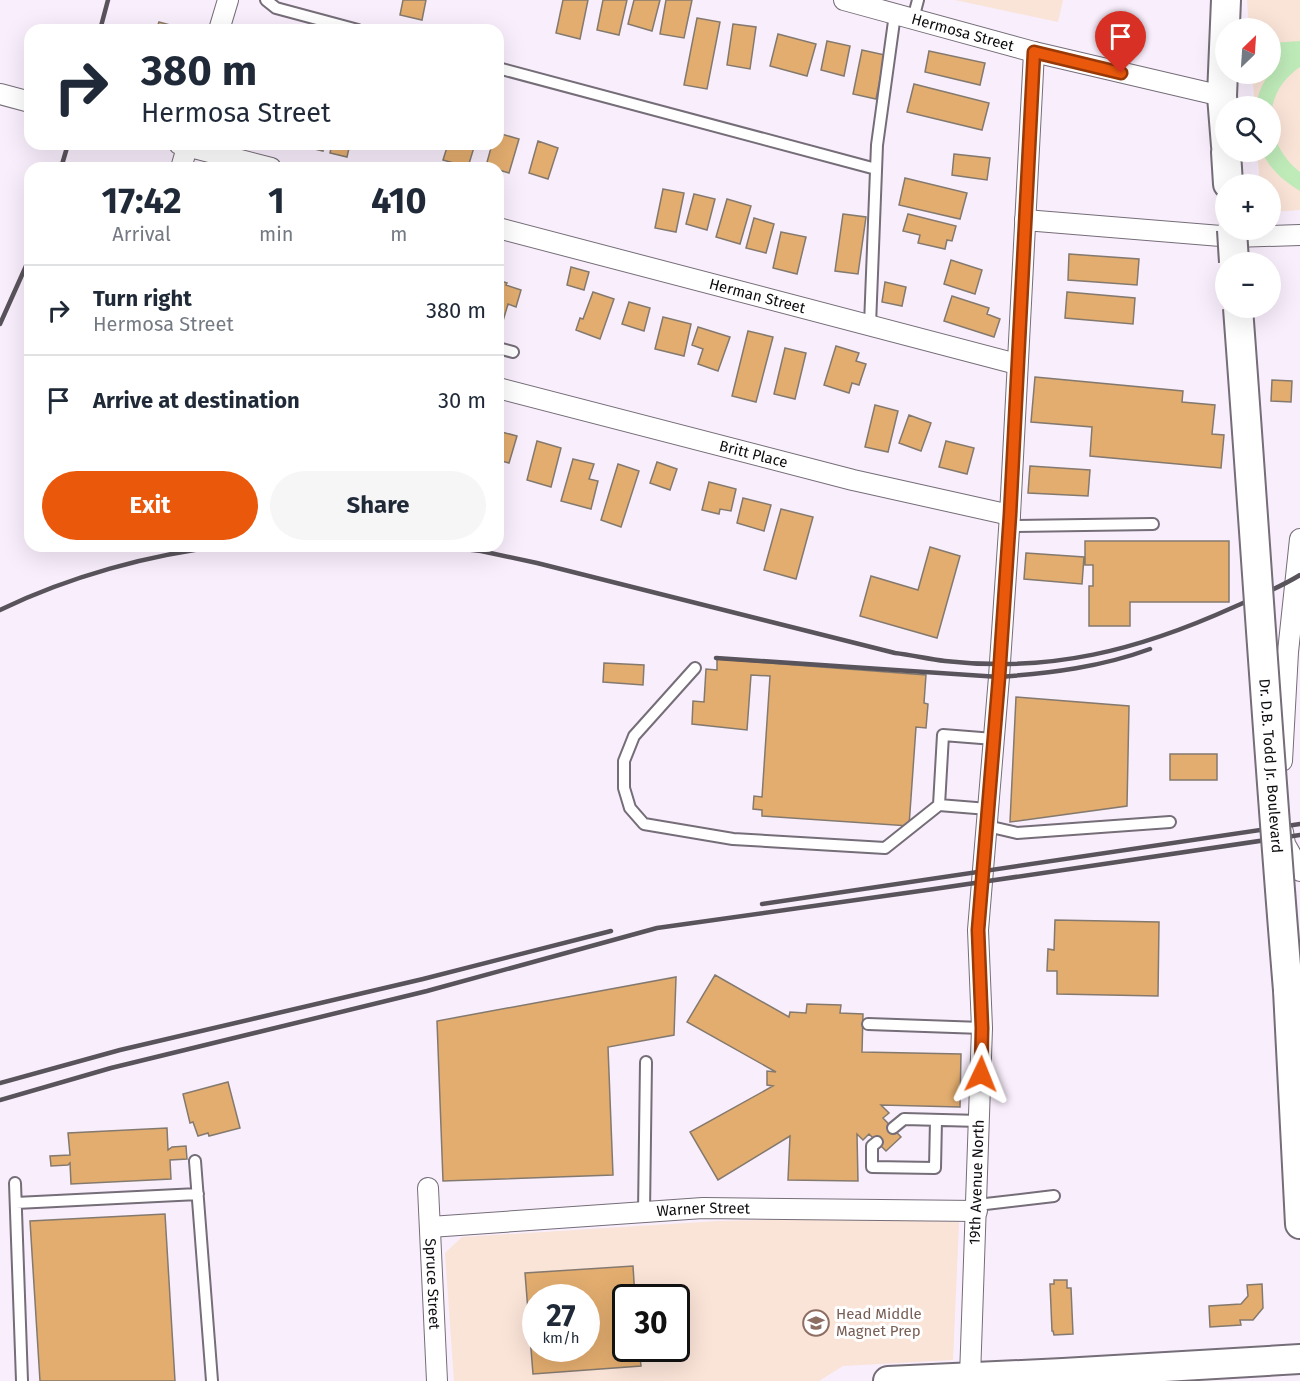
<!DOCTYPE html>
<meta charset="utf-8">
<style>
body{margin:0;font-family:"Fira Sans",sans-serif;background:#f6f6f7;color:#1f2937;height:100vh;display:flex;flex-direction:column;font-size:22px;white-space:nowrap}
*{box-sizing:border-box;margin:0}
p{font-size:20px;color:#747a83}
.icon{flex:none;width:33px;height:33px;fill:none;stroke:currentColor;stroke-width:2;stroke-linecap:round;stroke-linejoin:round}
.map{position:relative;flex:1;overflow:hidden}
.drawer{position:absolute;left:24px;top:162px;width:480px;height:390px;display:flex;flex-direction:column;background:#fff;border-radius:18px;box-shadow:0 6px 24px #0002}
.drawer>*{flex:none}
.banner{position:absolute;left:24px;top:24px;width:480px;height:126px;border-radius:18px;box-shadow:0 6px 24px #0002;background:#fff;color:#1f2937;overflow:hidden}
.needle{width:39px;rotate:25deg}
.buttons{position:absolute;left:1215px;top:18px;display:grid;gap:12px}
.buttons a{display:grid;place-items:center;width:66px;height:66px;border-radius:50%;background:#fff;box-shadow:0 6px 24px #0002;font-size:30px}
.speed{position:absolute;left:522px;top:1284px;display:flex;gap:12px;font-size:30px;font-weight:700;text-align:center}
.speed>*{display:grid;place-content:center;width:78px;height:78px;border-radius:50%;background:#fff;box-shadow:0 6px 24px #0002;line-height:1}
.speed small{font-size:15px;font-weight:400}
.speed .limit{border:3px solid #111;border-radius:9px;background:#fff;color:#111}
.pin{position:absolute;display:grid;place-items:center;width:51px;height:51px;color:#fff;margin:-62px -26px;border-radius:50% 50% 50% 0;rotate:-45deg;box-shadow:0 0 6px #0007}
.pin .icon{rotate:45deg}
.me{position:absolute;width:66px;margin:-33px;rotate:2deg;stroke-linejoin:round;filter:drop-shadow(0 0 4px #0008)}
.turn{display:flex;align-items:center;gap:21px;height:126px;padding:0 18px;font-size:27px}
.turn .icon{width:78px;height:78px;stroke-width:2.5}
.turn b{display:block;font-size:42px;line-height:51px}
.eta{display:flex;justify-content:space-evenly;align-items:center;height:102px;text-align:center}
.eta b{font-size:36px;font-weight:700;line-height:42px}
.button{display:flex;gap:12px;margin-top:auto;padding:12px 18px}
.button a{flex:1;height:69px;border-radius:36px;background:#ea580c;color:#fff;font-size:24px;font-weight:700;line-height:69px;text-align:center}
.button a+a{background:#f6f6f7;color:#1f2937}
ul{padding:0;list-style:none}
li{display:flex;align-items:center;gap:18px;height:90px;padding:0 18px;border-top:2px solid #e0e1e3}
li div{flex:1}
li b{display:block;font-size:22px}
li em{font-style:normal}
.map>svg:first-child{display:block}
.education{fill:#fae3d7;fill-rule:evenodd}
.grass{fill:#bfebb9}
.building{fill:#e3ad6f;stroke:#84796e;stroke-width:1.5;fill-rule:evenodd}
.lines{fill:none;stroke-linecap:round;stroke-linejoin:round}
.lane-casing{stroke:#756d78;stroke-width:14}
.street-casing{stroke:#756d78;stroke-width:22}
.secondary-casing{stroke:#756d78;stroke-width:32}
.lane{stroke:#fff;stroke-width:10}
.street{stroke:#fff;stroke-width:20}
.secondary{stroke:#fff;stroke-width:28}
.rail{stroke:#59535b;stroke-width:4.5}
.secondary-bridge-casing{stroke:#756d78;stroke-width:32;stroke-linecap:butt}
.secondary-bridge{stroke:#fff;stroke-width:28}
.route-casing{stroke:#983908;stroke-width:15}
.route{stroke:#ea580c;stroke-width:10}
.labels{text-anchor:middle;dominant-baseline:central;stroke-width:6;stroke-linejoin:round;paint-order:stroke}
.street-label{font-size:15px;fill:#0e0b0f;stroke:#fff}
.education-label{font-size:15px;fill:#785e54;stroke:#fff;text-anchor:start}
</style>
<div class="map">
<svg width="1300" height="1381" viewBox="0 0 1300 1381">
<rect width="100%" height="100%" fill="#f9eefc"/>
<path class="education" d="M955 0H1063L1058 22Z
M1247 0H1300V210L1271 212 1270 184H1260L1257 152H1270V106H1255L1252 74H1270V28H1249Z
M841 1218 959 1222 953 1360 843 1366 819 1381H454L445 1253 462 1237 718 1221ZM536 1298H586V1348H536ZM626 1298H676V1348H626Z"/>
<path class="grass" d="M1300 41V67C1260 94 1264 143 1300 172V191C1283 181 1270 169 1262 152H1270V106H1256C1259 87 1268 73 1281 60H1271V43Z"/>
<path class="building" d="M403 0H426L422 20 400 15Z
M563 0H588L580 39 556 33Z
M603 0H627L619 35 597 30Z
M634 0H660L652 31 628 24Z
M666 0H692L684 38 660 34Z
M697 18 720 22 707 89 684 85Z
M159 22 185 29V30H156Z
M733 24 756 27 750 69 727 65Z
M778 34 816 44 807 76 770 66Z
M827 41 850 46 844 76 821 70Z
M862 50 885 55 876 99 853 94Z
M929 51 985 63 980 85 925 72Z
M914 84 989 103 982 130 907 112Z
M498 133 519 139 509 173 486 166 492 144H498Z
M538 141 558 148 548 179 529 173Z
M303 144H324L323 151 302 146Z
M332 144H350L347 157 330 153Z
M448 144H475L468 167 443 160Z
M954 154 990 158 987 180 952 175Z
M905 178 967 193 960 219 899 205Z
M663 189 684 193 676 232 655 228Z
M694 194 715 199 707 230 686 224Z
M727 199 751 206 740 244 716 237Z
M843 214 866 217 858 274 835 271Z
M908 214 956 226 952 241 947 240 945 249 918 243 920 235 903 231Z
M754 218 774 224 766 253 746 248Z
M781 232 806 237 797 274 773 268Z
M1069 254 1139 259 1137 285 1068 280Z
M951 260 982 270 975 294 944 284Z
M571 267 589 272 584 290 567 285Z
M498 280 507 283 506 285 521 290 516 307 508 304 500 331 498 330Z
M885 282 906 287 902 306 882 302Z
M593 292 614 299 600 339 576 330 580 318 583 319Z
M1067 292 1135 298 1133 324 1065 318Z
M952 296 989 308 987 314 1000 319 994 337 944 321Z
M629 302 650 308 644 331 622 324Z
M663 317 691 324 684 356 655 349Z
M698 327 730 337 718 371 698 364 703 349 692 345Z
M748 331 773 337 756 402 732 396Z
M836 346 859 353 856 361 866 364 859 385 852 383 849 393 824 385Z
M785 348 806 353 795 399 774 394Z
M1035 377 1183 391 1182 402 1215 405 1212 434 1224 435 1221 468 1090 456 1092 427 1031 422Z
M1272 380 1292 381 1291 402 1271 401Z
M875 405 898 411 888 452 865 447Z
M909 415 931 423 921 451 899 443Z
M498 431 517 436 509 463 498 460Z
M537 441 561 448 551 487 527 480Z
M946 441 974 448 967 474 939 467Z
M573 459 594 464 589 479 598 481 591 509 561 501Z
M657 462 677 469 670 490 650 483Z
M618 464 639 471 621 527 601 520Z
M1030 466 1090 470 1088 496 1028 493Z
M709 482 736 489 731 511 720 509 719 514 702 510Z
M743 498 771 505 764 531 737 523Z
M781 509 813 517 796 579 764 570Z
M1085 541H1229V602H1130V626H1089V586H1093V565H1085Z
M930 547 960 556 937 638 860 616 871 576 918 590Z
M1026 553 1084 557 1082 584 1024 579Z
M717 659 926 675 924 703 928 704 926 728 916 727 909 826 762 816V810L753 809 754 796 762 797 770 676 751 675 747 730 692 724 693 701 704 702 706 669 717 670Z
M604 663 644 665 643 685 603 682Z
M1016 697 1129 706 1127 806 1010 822Z
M1170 754H1217V780H1170Z
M1055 920 1159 922 1158 996 1057 994V971H1047L1048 949 1054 950Z
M715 975 789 1017 790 1012 806 1013 807 1004 841 1005 840 1013 863 1014 862 1052 961 1054 960 1107 881 1105 889 1113 883 1118 901 1137 886 1151 869 1134 863 1140 857 1134 858 1181 788 1180 790 1136 718 1180 690 1132 773 1086 767 1085V1071L776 1072 687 1022Z
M676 977 674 1035 608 1047 613 1175 443 1181 437 1021Z
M228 1082 240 1128 209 1136 208 1133 198 1136 193 1122 190 1123 183 1094Z
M167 1128 168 1150 172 1147 186 1146 187 1159 170 1160 171 1179 71 1184 70 1163 68 1165 51 1166 50 1156 70 1155 68 1133Z
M165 1214 175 1381H40L30 1221Z
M633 1266 635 1298H626V1348H639L641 1366 533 1374 525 1273ZM536 1298H586V1348H536Z
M1054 1280H1067V1288H1071L1073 1334 1054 1335 1053 1331H1052L1050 1284H1054Z
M1262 1284 1263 1308 1253 1320H1240L1241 1325 1210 1327 1209 1306 1241 1304 1248 1296 1247 1285Z"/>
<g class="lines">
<g class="lane-casing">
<path id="lane" d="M266 0 276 8 358 30
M913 19 918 0
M498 68 876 169
M870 325 877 145 895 14
M498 348 513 352
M1009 526 1153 524
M695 668 634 736 624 761V788L630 808 644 824 733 839 885 848 939 805
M988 809 939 805 943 735 994 739
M987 826 1017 833 1170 822
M868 1024 982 1028
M893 1128 904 1119 980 1121
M877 1142 872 1146V1167L935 1168 936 1120
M195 1161 212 1381
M15 1183 22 1381
M16 1203 198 1194
M977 1205 1054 1196
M644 1212 646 1062"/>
</g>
<g class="street-casing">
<g id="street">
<path id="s1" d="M844 0 1034 52 1222 96"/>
<path d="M219 30 228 0"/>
<path d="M0 94 30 102"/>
<path d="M179 144 271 168"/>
<path d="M181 168 188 144"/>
<path d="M1025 220 1233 237 1300 235"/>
<path id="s2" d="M498 228 1017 364"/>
<path id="s3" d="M498 388 853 480 1010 515"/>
<path d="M1282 761 1288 652 1300 539"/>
<path d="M1283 832 1285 844 1300 871"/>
<path id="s4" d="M428 1188 437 1381"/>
<path id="s5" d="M430 1227 703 1208 977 1211"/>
<path id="s6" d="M970 1377 982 1028 978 930 999 677 1010 515 1034 52"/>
</g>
</g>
<g class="secondary-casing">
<path id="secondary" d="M1226 146 1222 96 1226 0
M1226 152 1228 184
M1288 990 1300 1224
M888 1381 1063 1373 1300 1359"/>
</g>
<use href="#lane" class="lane"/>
<use href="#street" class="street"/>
<use href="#secondary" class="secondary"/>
<path class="rail" d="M100 30 108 0
M61 168 68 144
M0 324 30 257
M438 546 481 551 537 563 895 653C912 655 928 659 945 661 1050 673 1139 650 1234 607 1256 597 1279 588 1300 575
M0 610C68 577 150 554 225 546
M716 658 999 677C1052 673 1101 667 1150 649
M762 904 1300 824
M0 1083 120 1050 423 979 611 931
M0 1100 111 1068 427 991 657 928 934 889 1300 835"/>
<g class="secondary-bridge-casing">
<g id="secondary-bridge">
<path d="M1232 230 1234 262"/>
<path id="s7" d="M1238 308C1255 535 1269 763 1288 990"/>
</g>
</g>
<use href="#secondary-bridge" class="secondary-bridge"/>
</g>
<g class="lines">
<g class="route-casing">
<path id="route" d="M981 1074 982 1028 978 930 999 677 1010 515 1034 52 1121 73"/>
</g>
<use href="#route" class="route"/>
</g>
<defs>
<g id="school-ring" transform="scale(1.35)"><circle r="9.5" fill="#fff" stroke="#8d6e63" stroke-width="1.5"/><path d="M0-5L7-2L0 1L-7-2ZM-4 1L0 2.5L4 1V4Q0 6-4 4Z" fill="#8d6e63"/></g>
</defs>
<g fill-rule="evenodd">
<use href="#school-ring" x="816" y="1323"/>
</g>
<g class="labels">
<g class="street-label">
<text stroke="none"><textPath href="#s1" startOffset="123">Hermosa Street</textPath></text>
<text stroke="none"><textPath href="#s2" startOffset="268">Herman Street</textPath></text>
<text stroke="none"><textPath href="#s3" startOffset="264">Britt Place</textPath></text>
<text stroke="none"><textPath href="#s7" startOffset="459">Dr. D.B. Todd Jr. Boulevard</textPath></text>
<text stroke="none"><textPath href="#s6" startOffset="195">19th Avenue North</textPath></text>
<text stroke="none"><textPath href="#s5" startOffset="274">Warner Street</textPath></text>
<text stroke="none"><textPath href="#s4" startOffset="96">Spruce Street</textPath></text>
</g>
<g class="education-label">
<text x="836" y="1314">Head Middle<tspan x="836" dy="17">Magnet Prep</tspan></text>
</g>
</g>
</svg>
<div class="buttons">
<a><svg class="needle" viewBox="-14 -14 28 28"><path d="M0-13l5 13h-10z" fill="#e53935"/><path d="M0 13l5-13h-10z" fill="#747a83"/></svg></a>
<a><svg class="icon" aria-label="search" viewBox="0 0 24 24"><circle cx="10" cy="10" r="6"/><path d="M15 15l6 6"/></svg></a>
<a>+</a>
<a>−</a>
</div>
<div class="speed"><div>27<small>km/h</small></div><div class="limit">30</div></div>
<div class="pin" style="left:1121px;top:73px;background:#d93025"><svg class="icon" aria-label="arrive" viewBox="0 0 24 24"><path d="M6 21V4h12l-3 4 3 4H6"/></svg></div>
<svg class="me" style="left:981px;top:1074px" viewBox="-20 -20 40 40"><path d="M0-17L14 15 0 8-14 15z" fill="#ea580c" stroke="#fff" stroke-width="4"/></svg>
<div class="banner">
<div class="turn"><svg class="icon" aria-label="right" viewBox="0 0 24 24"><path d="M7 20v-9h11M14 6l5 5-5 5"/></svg><div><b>380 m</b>Hermosa Street</div></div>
</div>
<section class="drawer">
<div class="eta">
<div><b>17:42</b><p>Arrival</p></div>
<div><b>1</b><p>min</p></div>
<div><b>410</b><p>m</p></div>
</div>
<ul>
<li><svg class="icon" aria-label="right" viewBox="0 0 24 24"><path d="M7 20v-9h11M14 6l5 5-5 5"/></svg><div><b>Turn right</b><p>Hermosa Street</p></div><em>380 m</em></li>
<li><svg class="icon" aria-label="arrive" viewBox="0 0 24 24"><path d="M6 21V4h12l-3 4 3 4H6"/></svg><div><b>Arrive at destination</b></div><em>30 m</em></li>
</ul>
<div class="button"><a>Exit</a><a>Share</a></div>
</section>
</div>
